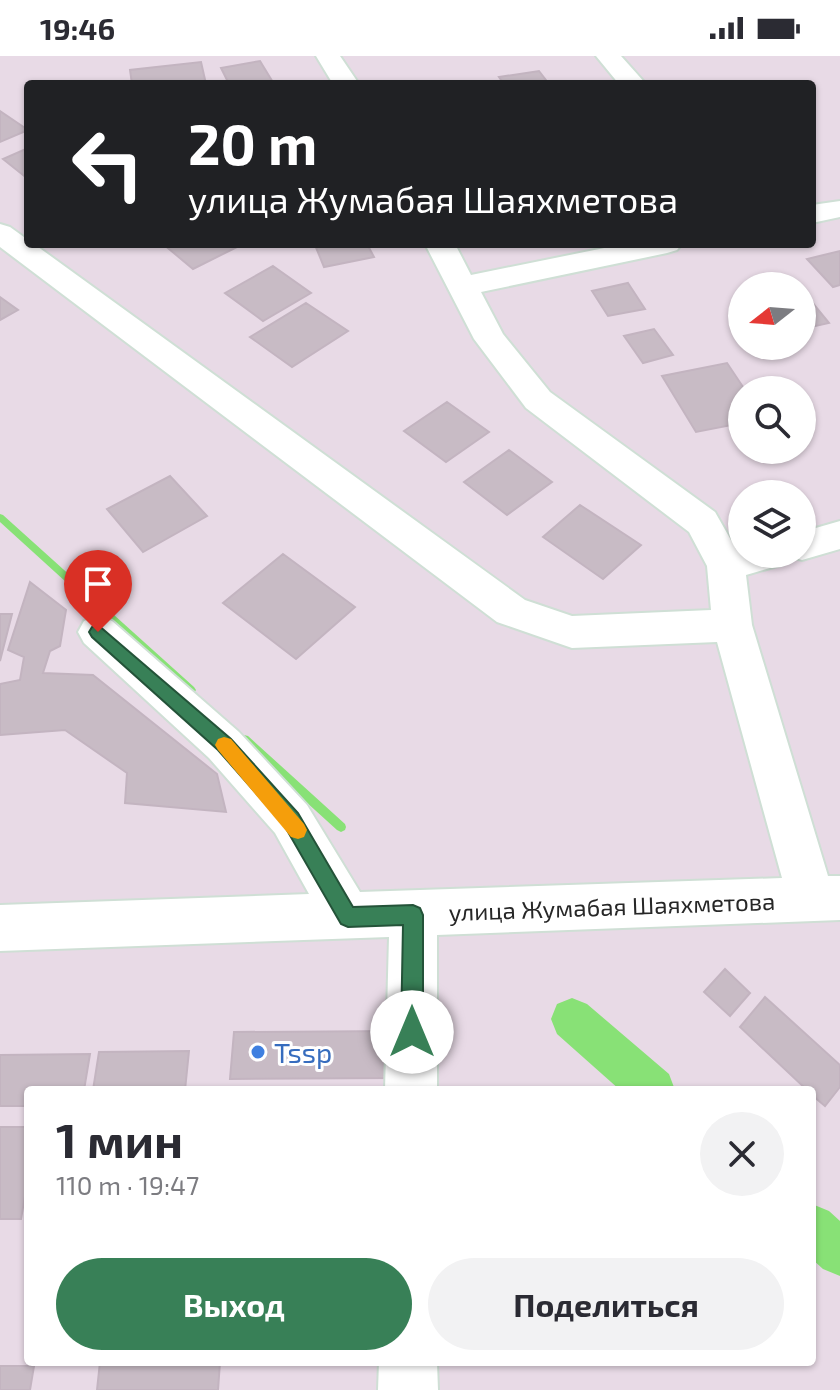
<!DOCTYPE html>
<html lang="ru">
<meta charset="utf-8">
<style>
body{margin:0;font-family:"Exo 2",sans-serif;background:#f2f2f3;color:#2b2b33;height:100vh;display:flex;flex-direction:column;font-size:30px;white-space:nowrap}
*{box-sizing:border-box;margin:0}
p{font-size:26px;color:#7c7c81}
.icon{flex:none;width:44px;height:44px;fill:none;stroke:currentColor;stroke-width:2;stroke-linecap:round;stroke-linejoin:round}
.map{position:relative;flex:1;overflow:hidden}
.drawer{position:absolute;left:24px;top:1030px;width:792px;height:280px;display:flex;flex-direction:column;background:#fff;border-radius:8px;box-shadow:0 2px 6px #0004}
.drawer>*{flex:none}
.top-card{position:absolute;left:24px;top:24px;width:792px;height:168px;border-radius:8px;box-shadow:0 2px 6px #0004;background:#202124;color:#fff;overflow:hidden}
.needle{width:52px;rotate:253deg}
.tools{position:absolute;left:728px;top:216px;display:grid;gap:16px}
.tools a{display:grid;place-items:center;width:88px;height:88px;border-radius:50%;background:#fff;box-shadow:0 2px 6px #0004;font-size:40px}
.pin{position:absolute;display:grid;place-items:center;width:68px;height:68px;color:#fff;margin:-82px -34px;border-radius:50% 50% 50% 0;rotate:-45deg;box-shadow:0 0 8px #0007}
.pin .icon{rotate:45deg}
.me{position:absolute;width:88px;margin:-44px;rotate:0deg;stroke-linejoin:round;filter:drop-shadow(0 0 6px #0008)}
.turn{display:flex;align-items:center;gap:28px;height:168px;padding:0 32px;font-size:36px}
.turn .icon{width:104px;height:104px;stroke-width:2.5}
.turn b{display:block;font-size:56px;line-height:68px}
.round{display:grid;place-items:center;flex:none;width:84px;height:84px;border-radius:42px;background:#f2f2f3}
.overview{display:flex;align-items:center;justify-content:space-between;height:136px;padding:0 32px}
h1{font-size:48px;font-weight:700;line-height:60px}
.cta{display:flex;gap:16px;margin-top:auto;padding:16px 32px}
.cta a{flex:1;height:92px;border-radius:48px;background:#388057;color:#fff;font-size:32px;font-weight:700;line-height:92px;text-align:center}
.cta a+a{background:#f2f2f3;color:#2b2b33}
.status{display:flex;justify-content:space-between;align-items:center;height:56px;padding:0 40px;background:#fff;direction:ltr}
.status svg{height:22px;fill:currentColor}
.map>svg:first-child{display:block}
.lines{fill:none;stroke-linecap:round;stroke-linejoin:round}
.stream{fill:#88e176;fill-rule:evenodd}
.canal{fill:#88e176;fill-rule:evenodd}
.building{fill:#c8bbc5;stroke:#c3b4c0;stroke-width:2}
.minor-casing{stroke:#cfdfd5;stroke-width:4}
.minor{fill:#fff;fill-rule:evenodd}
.route{fill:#388057;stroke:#245339;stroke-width:2}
.slow{fill:#f59e0b}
.shop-dot{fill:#3f7fe0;stroke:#fff;stroke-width:3}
.labels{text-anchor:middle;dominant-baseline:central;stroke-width:6;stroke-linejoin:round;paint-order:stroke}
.street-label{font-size:24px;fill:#272727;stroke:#fff}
.near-shop-label{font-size:28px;fill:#366cbe;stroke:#fff;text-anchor:start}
</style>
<div class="status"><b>19:46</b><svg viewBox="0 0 49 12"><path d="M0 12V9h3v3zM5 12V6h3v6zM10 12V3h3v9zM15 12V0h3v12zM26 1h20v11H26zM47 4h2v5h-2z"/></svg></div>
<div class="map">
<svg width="840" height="1334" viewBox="0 0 840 1334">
<rect width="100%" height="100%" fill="#e8dae6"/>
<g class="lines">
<path class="stream" d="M0 458 3 459 194 631 196 634 194 637H188L0 466Z
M244 679 248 680 345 768 346 771 345 774 341 776 337 774 240 686 239 683 240 680Z"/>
<path class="canal" d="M572 942 587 948 669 1018 675 1034H620L557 978 551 963 557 948Z
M812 1148 829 1155 840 1165V1220L823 1213 812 1203Z"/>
</g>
<path class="building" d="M260 5 274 28H229L221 12Z
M201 6 206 28H132L130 14Z
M539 15 549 28H504L499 21Z
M0 55 28 74 0 86Z
M28 92V123L3 103Z
M163 188H243L193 213Z
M322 188H367L374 201 324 211 315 189Z
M840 195V229L833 231 807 203Z
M273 210 311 237 263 265 225 237Z
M628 227 645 253 608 260 592 235Z
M802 234 829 267 802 273Z
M0 241 18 254 0 264Z
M306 247 348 275 292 311 250 281Z
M654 273 673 299 643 307 624 280Z
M727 307 745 334H742V367L696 376 662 320Z
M447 346 489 376 446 406 404 375Z
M509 394 552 426 507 459 464 426Z
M170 420 207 460 143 496 107 453Z
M580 449 641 489 603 523 543 481Z
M283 498 355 551 296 603 223 547Z
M30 526 66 554 60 590 50 595 43 617 93 619 217 718 226 756 125 747 127 717 65 674 0 679V628L20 624 24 601 8 594Z
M0 558H12L0 605Z
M725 913 750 937 730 960 704 936Z
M765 941 840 1009V1031L825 1050 812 1039V1034H807L740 971Z
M395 975V1022L230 1023 234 976Z
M189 995 185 1034H93L99 996Z
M90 998 84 1034H28V1050H0V999Z
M0 1071H28V1123L21 1163H0Z
M100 1306H220L218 1334H97Z
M0 1310H34L30 1334H0Z"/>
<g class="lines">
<g class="minor-casing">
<path id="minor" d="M316 0H340L359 28H333Z
M596 0H621L646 28H619Z
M840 145V161L812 167V149Z
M0 168 10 171 28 184V188H34L525 544 572 560 711 554 707 510 689 476 526 352 474 283 425 188H455L471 219 624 188H682L677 194 667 197 481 236 503 278 550 336 715 456 736 493 742 491V498H802V476L840 465V493L802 504 789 500 784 508 746 519 752 569 828 820H840V864L437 879V1034H385L389 881 0 895V849L309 838 275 777 209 702 84 587 78 576 84 565 98 560 112 565 239 676 307 749 360 836 782 822 717 586 572 592 497 566 0 191Z
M379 1306H437L438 1334H378Z"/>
</g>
<use href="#minor" class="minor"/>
</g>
<path class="route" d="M98 569 231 683 298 757 353 851 413 849 420 852 423 859V976L420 983 412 986 404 983 401 976 403 869 348 871 341 868 284 769 218 694 92 581 89 576 92 571Z"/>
<path class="slow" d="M224 681 231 683 304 768 307 774 304 781 298 783 291 781 218 694 215 689 218 683Z"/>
<circle class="shop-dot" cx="258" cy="996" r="8"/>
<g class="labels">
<g class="street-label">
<text transform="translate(612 850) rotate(-2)">улица Жумабая Шаяхметова</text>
</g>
<g class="near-shop-label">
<text x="274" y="996">Tssp</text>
</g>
</g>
</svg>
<div class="tools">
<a><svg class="needle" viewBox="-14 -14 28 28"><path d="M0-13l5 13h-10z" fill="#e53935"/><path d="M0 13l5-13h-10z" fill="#7c7c81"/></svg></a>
<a><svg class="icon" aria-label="search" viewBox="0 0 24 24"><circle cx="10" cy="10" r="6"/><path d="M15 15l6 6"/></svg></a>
<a><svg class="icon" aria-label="layers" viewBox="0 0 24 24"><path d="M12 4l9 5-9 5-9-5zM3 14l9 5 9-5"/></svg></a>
</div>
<div class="pin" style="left:98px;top:576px;background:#d93025"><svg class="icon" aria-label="arrive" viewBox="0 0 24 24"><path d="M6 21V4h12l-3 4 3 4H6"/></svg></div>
<svg class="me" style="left:412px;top:976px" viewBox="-20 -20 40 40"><circle r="19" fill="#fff"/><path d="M0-13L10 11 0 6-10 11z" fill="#388057"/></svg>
<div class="top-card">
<div class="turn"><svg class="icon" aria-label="left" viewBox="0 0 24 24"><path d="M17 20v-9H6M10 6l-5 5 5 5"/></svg><div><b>20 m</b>улица Жумабая Шаяхметова</div></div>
</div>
<section class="drawer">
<div class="overview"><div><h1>1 мин</h1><p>110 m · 19:47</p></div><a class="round"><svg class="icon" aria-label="close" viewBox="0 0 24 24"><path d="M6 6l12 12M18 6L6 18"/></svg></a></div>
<div class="cta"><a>Выход</a><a>Поделиться</a></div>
</section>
</div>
